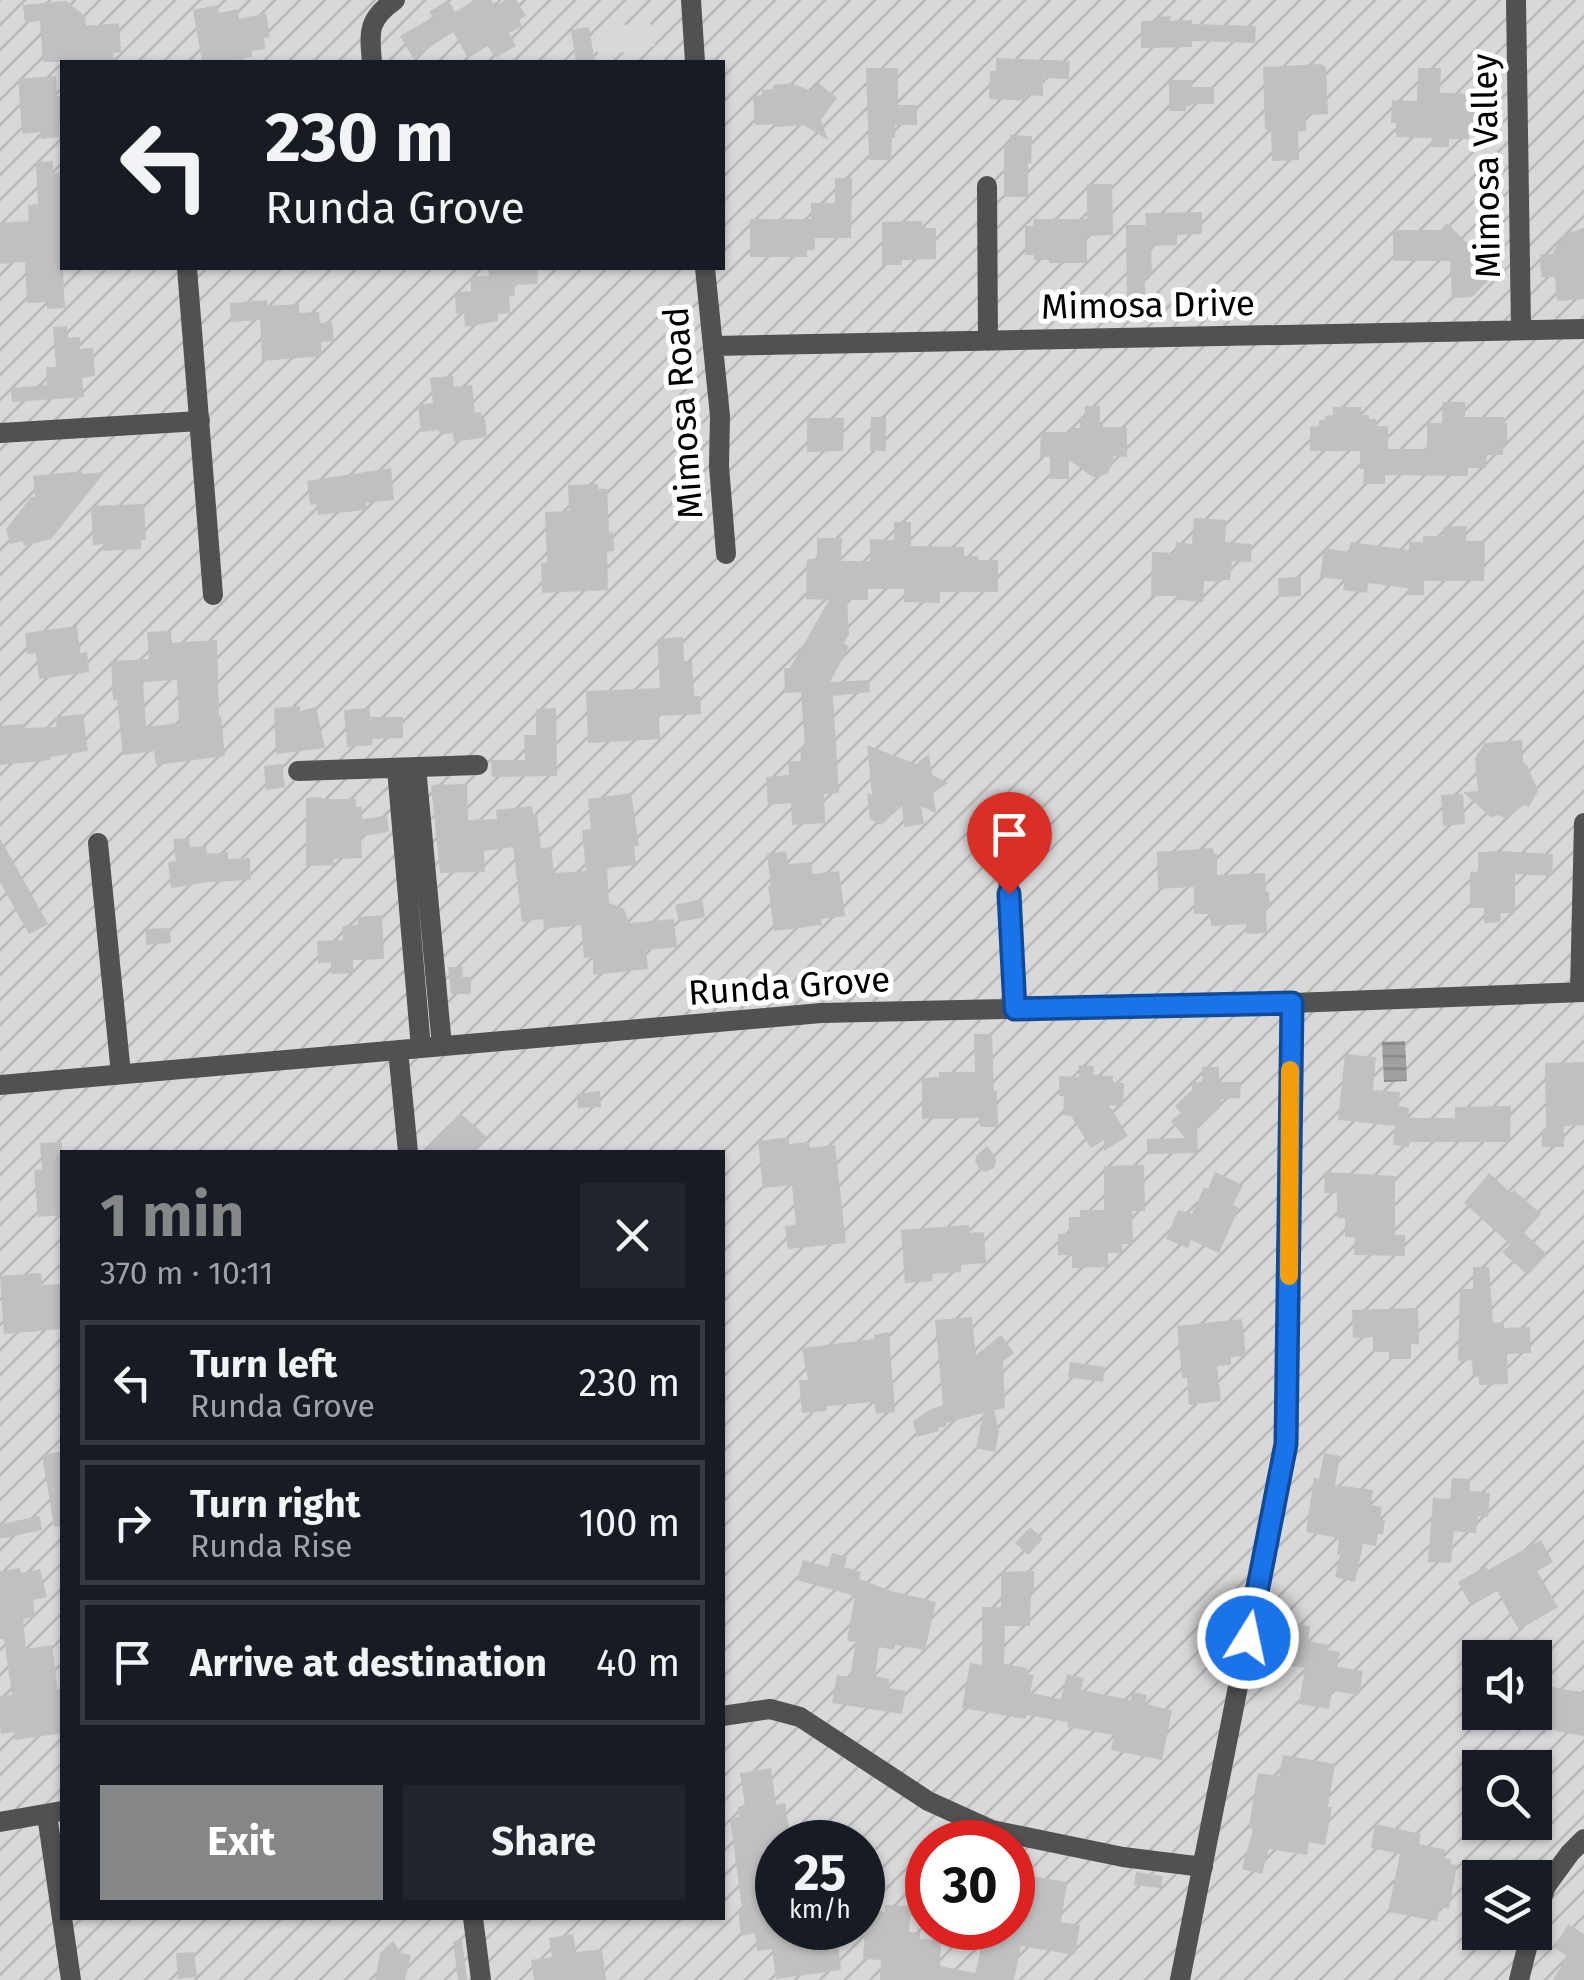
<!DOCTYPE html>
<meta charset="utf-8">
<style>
body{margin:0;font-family:"Fira Sans",sans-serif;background:#20242c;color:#f1f3f6;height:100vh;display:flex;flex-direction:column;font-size:38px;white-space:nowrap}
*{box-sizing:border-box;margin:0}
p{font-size:32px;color:#9ea1a6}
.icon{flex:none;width:55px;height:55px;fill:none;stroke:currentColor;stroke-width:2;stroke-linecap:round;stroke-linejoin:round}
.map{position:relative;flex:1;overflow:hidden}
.details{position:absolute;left:60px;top:1150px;width:665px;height:770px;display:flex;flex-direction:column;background:#171b24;border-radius:0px;box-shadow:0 2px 8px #0004}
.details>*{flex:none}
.top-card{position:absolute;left:60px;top:60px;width:665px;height:210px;border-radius:0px;box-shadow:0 2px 8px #0004;background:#171b24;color:#f1f3f6;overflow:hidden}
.controls{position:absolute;left:1462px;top:1640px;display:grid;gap:20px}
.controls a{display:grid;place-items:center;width:90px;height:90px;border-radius:0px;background:#171b24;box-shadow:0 2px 8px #0004;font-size:50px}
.speed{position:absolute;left:755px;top:1820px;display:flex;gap:20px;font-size:50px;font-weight:700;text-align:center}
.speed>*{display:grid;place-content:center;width:130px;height:130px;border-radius:50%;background:#171b24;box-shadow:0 2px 8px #0004;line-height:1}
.speed small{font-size:25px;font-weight:400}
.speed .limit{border:15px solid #d22;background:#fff;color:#111}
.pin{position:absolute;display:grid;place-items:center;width:85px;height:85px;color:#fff;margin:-102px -42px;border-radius:50% 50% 50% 0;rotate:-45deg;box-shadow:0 0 10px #0007}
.pin .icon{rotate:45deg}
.me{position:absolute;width:110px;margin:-55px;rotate:10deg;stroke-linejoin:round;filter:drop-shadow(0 0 8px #0008)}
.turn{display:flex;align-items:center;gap:35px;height:210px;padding:0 40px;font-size:45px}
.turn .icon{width:130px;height:130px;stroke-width:2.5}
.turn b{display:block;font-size:70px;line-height:85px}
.round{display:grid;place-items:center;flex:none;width:105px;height:105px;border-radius:0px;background:#20242c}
.head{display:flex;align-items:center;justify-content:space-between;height:170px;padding:0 40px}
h1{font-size:60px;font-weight:700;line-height:75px;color:#858687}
.cta{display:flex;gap:20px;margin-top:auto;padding:20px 40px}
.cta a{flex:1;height:115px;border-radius:0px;background:#858687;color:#fff;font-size:40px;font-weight:700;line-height:115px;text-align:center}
.cta a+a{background:#20242c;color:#f1f3f6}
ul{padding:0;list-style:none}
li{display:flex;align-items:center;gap:30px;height:125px;margin:0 20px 15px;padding:0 20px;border:5px solid #363941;border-radius:0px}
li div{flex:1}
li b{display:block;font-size:38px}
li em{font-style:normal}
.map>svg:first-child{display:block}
.garden{fill:url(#garden-furrows);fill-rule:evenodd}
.pitch{fill:#d8d8d8}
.water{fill:url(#water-rules)}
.building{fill:#c0c0c0;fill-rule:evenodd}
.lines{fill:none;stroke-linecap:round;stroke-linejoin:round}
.minor{stroke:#515151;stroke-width:20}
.route-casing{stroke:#114b97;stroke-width:25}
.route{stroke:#1a73e8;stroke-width:18}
.slow{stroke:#f59e0b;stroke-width:18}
.labels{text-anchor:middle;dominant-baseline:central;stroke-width:10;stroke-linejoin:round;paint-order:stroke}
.street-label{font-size:35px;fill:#000;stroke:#fff}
</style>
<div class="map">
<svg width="1584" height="1980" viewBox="0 0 1584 1980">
<defs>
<pattern id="garden-furrows" width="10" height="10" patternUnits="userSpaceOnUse" patternTransform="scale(2.5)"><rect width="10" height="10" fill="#d8d8d8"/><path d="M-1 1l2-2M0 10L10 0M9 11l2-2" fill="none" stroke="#b8b8b8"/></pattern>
<pattern id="water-rules" width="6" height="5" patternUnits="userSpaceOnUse" patternTransform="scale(2.5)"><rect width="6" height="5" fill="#9f9f9f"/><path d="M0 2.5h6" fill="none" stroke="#878787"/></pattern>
</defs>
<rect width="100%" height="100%" fill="#fff"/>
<path class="garden" d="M0 0H1584V1980H0ZM62 62H722V268H62ZM62 1152H722V1918H62ZM1480 1658H1535V1712H1480ZM1480 1768H1535V1822H1480ZM778 1842H862V1928H778ZM928 1842H1012V1928H928ZM1480 1878H1535V1932H1480Z"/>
<path class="pitch" d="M650 20 655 46 599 57 594 31Z"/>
<path class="water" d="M1405 1041 1407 1081 1384 1082 1382 1042Z"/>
<path class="building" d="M448 0 455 12 475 0H491L495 6 506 0H516L526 16 519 20 522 26 509 33 516 46 495 58 488 46 468 58 453 32 413 58 400 36 433 17 429 12Z
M66 1 85 16 86 26 119 23 121 52 113 53 114 62H43L40 21 25 23 23 5Z
M217 5 219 13 237 9 239 19 266 13 270 37 264 38 265 49 252 51V57L221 62H202L193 10Z
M1171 16 1170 21 1192 20V24L1256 26 1255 43 1192 41V47L1141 48V21H1155V17Z
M589 27 595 62H576L571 30Z
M996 58 1070 61 1069 79 1043 78V96L1026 95V101L989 99 990 71H996Z
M1321 64 1326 67 1328 114 1306 115V131H1298L1299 160 1272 161 1271 129H1265L1263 67Z
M866 68H898V105H917V125H895V138H892L891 160H869Z
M1418 68H1441L1440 93 1487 94 1486 125H1469V139H1449V147H1431L1432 138 1396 137V123H1391L1392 100 1417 101Z
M56 76 57 96H62V126H59L60 137 41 139 40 132 22 134 18 79Z
M1169 80H1193L1192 87H1214V104H1191V106H1186V111H1169Z
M792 83 811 91 818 83 837 98 821 120 828 140 804 125 776 127 775 124 755 125 753 96 762 95V90L773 89V85Z
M1010 135 1032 136 1031 163H1028V197H1004V145H1009Z
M53 161V173L62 172 61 233 65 308 47 309V302L27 303 25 262 0 264V223L29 221 28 205 38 204 36 162Z
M835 178H852L851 238H815V250H807V257H750V219H811V203H835Z
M1087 184H1112L1113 235 1087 236V263H1049V260H1034V255H1025V226H1033L1034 219H1087Z
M1202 212V234L1177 235V245L1151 246 1152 276H1145V296H1127L1126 225H1146L1145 213Z
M922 221V228H936V259L902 260V265H882V222Z
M1447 223 1473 249 1470 252 1493 276 1472 297 1452 298 1450 261H1393V230H1440Z
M1584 228V299L1557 301 1555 277H1541L1540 254H1552L1564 234Z
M488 268H537L538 284 514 285 515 296H509L510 313 498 314V321L465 327 464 313 456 314 455 292 471 291 470 277 489 276Z
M267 300V306L299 304V313L319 312 320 323 332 322 334 341 321 342 322 356 262 361 260 320 231 322 230 303Z
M67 326 68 338 80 337V349L93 348 95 376 82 378 84 397 12 402 11 388 47 385 46 367H56L53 327Z
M453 376 454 387 472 385 475 413 481 412 482 419H485L487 437 454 442 453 433 440 435 439 430 421 432 418 405 433 403 430 378Z
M1443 402H1465V417H1504V423H1507V446H1503V455H1487L1486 468H1468V476L1385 475V484H1363L1364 469H1360V451H1310V427L1319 426V420H1325V416L1333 415V407H1361V415H1369V419H1376V426H1388V449H1427V423H1442Z
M1085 406H1100V424H1103V427H1127V457L1113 456V462L1108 473 1097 478 1091 476 1069 460V479H1050V457H1040L1041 432H1070V428H1080V417H1085Z
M871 417H886V451H870Z
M807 418H844L843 451 807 452Z
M391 468 394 500 366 503V510L318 515 316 504 310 505 307 481Z
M82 471V474L105 472 51 539 24 546 23 541 10 544 6 529 31 497H35L33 476Z
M598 484V489H607L609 533 613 532 614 551 607 552 608 590 542 593 541 563 547 562 545 512 569 511 568 485Z
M144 504 146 540H141V549L103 551V544L93 545 91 506Z
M1194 518 1226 520 1225 542 1252 544 1251 562 1232 561 1230 580H1222V582L1204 581 1203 602 1178 600 1179 596H1151L1152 552 1175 553 1176 542 1192 544Z
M894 522H911V546L964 547V556H978L979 560H998V592H940V603L904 602V589H868V600H847L849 634 844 643 849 647 830 682 869 680 870 692 833 696 839 793 824 794 825 823 792 825 791 803 768 805 766 777 789 775 788 762 801 761 800 748H805L801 692 785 693 784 668H790L829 600 806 599 807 559H817V538H842L841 561H870V539L894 540Z
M1467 526 1466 541H1485L1484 581H1424V595H1408V588L1368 583 1367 593 1343 590 1345 580 1320 577 1324 548 1349 552 1350 542 1409 550V542H1423V536H1443L1444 527Z
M1301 577V596L1279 597 1278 578Z
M77 626 80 653 87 652 89 672 39 679 36 653 27 654 25 633Z
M171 631 172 643 217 640 219 716H221L225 756 156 765 154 751 123 755 117 700H113L111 661 149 659 147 632ZM177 680 179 723 146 727 143 682Z
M683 637 684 661H692L694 696H700L701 714 659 716 660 739 588 743 586 691 660 688 657 639Z
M300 706V711L316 707 325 748 276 754 274 708Z
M370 708V717H403V738L372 739 373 745 347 747 344 710Z
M556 708 557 776 492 777 491 760H525L524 735H536V709Z
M83 714 88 751 50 757 51 760 0 765V726L23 724V728L57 727 55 717Z
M1522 740 1523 762 1527 765 1538 791 1529 807 1524 805 1506 819 1499 815 1491 817 1463 792 1478 791 1475 758 1485 743Z
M867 745 916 764 929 754 932 775 948 783 933 793 936 813 921 806 924 824 904 827 902 806 881 825 870 819 867 793 872 795Z
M282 764 285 787 266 790 264 766Z
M467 784 468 820 497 819 496 810 532 806 533 814H537L541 848 551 847 554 873 586 871 582 830 591 829 588 799 631 793 639 846H634L636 865 607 868 609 903 624 909 629 923 674 919 677 947 646 950 648 969 593 975V957L584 958 581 925 544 929 543 919 522 922 513 847 484 851 485 872 440 873 431 785Z
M1463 794 1465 824 1443 826 1441 795Z
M322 797V799H356V807H362V819L387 816 389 832 361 836 362 858 333 859 334 865 306 866V798Z
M0 838 48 924 29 934 0 882Z
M189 838 190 847 206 846 207 854 228 852V859L250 858 251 880 208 882 171 888 168 862 176 861 173 839Z
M1213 848 1214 854H1217V875L1265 873 1266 892H1269L1270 908H1266L1267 933 1246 934V924L1211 926 1210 914H1194V887L1158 889 1157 852Z
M786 851 788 864 811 862 813 874 839 871 845 916 821 919 822 925 774 931 768 886H771L767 854Z
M1503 851 1553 854 1552 876 1515 874V913H1501L1500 922 1484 923V908H1470V872H1478V852Z
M702 899 705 917 679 922 675 905Z
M382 915 384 959 353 960V973L331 974V962L318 963 317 941 343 940 342 926 358 925 357 917Z
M170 928 171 943 146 945V929Z
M448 967H463L462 977H471V994H451Z
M974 1034H992L994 1091H997L998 1127H980L979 1118 922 1119V1078L939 1077V1072H975Z
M1345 1054 1376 1057 1373 1090 1400 1092 1399 1106 1409 1108 1408 1118H1455V1107L1511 1106 1510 1142H1410L1409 1147 1393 1145 1395 1126 1338 1120Z
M1584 1062V1125L1564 1126V1147H1542V1129H1546L1545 1063Z
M1079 1065 1094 1066 1093 1075 1113 1076V1082L1124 1083 1123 1106 1109 1105 1128 1136 1104 1151V1140L1091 1148 1071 1116 1063 1115 1064 1096H1059V1076L1079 1077Z
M1202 1067H1219V1082H1241L1240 1098 1221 1099 1220 1108 1197 1128 1198 1153 1147 1154V1139L1185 1138 1171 1121 1181 1113 1175 1106 1192 1090V1082H1202Z
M600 1091 601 1107 578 1108 577 1094Z
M460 1113 487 1137 474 1152H425Z
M789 1137V1144L809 1142 810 1148 835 1145 846 1243 788 1249 785 1226 796 1225 792 1185 763 1188 758 1141Z
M62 1142V1215L38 1217 34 1170 42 1169 40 1143Z
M987 1146 995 1156 996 1161 995 1167 986 1172 980 1170 975 1161 977 1155Z
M1144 1165 1145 1211H1132L1133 1244H1122V1253H1108V1267L1072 1268V1255H1058V1234L1069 1233V1217H1080V1210H1104V1166Z
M1215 1172 1243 1185 1233 1205 1239 1208 1219 1253 1191 1240 1188 1248 1166 1239 1178 1210 1192 1214 1204 1187 1208 1189Z
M1325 1172 1395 1176V1235H1405V1256L1354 1255 1355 1237H1345V1218H1337V1193H1324Z
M1489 1173 1511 1193 1514 1190 1541 1214 1524 1233 1547 1254 1528 1275 1502 1252 1510 1244 1464 1203Z
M969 1225 970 1233 984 1232 986 1263 961 1265V1272L932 1274 933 1281 905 1283 901 1230Z
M1473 1267H1489L1493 1323 1504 1322V1328L1530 1327 1531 1353 1507 1354 1508 1384 1479 1385V1377H1473L1472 1360 1458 1361 1460 1289H1473Z
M41 1273 42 1285 62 1284V1329L4 1334 0 1276Z
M1418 1308 1419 1344H1411V1359H1389V1352H1373V1337L1353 1338 1352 1310Z
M972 1317 976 1355 1001 1335 1014 1353 1003 1361 1005 1408 994 1410 999 1432 995 1452 976 1448 983 1413 946 1423V1426L938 1428 939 1431 917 1437 913 1421 929 1410 943 1405 935 1320Z
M1242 1319 1246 1356 1231 1357V1365L1217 1366 1221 1401 1189 1405 1187 1378H1182L1177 1326Z
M889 1332 895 1412 876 1414 874 1402 827 1406V1411L802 1413 799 1380H808L802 1348 874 1339V1335Z
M1070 1362 1105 1367 1103 1382 1068 1377Z
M62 1451V1526L54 1527 42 1455Z
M1324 1453 1340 1456 1335 1485 1373 1490 1371 1505 1382 1507 1380 1520H1385L1383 1535 1378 1534 1376 1546 1363 1544 1355 1582 1335 1577 1340 1555H1337L1339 1538 1306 1532 1314 1478 1319 1479Z
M1452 1478 1470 1479V1491L1490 1493 1488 1517 1478 1516 1476 1533 1454 1531 1451 1563 1428 1562 1433 1498 1450 1499Z
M40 1516 42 1530 0 1539V1524Z
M1030 1527 1043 1539 1028 1555 1015 1543Z
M1541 1540 1553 1562 1537 1571 1558 1607 1519 1630 1497 1591 1471 1606 1458 1582 1486 1566 1488 1570Z
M832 1553 847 1557 844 1567 861 1572 859 1579 892 1591 936 1602 925 1650 895 1645 894 1650 879 1647 875 1676 889 1679 888 1688 906 1691 902 1714 832 1703 837 1675 850 1677 856 1642 847 1641 855 1596 797 1580 803 1560 828 1567Z
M20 1568 21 1573 40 1569 47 1597 33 1600 35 1617 23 1619 26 1649 52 1645 58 1692 62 1691V1733L15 1740 14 1732 1 1734 0 1724V1696L12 1695 4 1639H0V1571Z
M1034 1571V1592H1031L1030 1626H1005L1004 1664 1027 1668 1026 1674 1034 1675 1030 1693 1061 1699 1067 1674 1084 1678 1081 1690 1131 1700 1132 1692 1147 1695 1145 1704 1172 1710 1162 1760 1111 1750 1114 1735 1067 1727 1068 1722 1026 1715V1719L962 1708 970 1663 982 1665V1607H1001V1572Z
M1285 1622 1310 1626 1308 1641 1329 1645 1328 1650 1340 1652 1337 1667 1363 1671 1359 1695 1332 1691 1329 1709 1299 1704 1305 1668 1278 1664Z
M1545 1684 1560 1689 1584 1692V1736L1560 1732 1532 1722Z
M1283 1755 1335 1764 1328 1807H1332L1325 1845 1309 1842 1307 1855 1269 1849 1262 1874 1242 1869 1253 1829 1249 1828 1253 1801 1258 1773 1279 1776Z
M771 1768 776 1805 785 1803 791 1842H778V1854L772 1855 778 1898V1928H836L841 1970 776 1979 772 1949 757 1951 755 1933 741 1936 738 1909H742L730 1818 739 1817 738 1807 745 1805 740 1773Z
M1375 1824 1421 1834 1419 1844 1446 1850 1444 1858 1451 1859 1450 1864 1457 1865 1449 1909 1440 1907 1437 1921 1388 1912 1400 1854 1371 1848Z
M1012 1851 1030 1854 1027 1875 1067 1882 1061 1922 1080 1925 1075 1955 1021 1946 1014 1980H974L985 1928 1014 1933 1018 1912 1012 1911Z
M1136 1872 1163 1876 1161 1888 1134 1885Z
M885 1905 911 1906 909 1932 920 1933V1939L941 1940 940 1966 974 1973V1980H880L881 1960 863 1959 866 1911 885 1912Z
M1568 1924 1584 1934V1980H1553L1567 1956 1554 1948Z
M573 1934 576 1952 602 1949 606 1980H534L531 1960 552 1957 549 1938Z
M462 1940 467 1980H458L453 1941Z
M393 1941 401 1953 411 1955 405 1980H375L380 1953Z
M194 1952 197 1977 178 1979 176 1953Z"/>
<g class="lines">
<path class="minor" d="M691 0 695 62
M1516 0 1521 330
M372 62C369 31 368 19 395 0
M987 186 988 341
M187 268 213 595
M705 268 720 416 719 466 726 554
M714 346 1584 329
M0 433 200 421
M416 767 442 1046
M397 769 421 1048
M298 771 478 765
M98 843 121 1074
M1007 856 1015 1009
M1580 991 1584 823
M398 1050 408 1152
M0 1085 821 1013 1292 1003 1584 992
M722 1716 770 1709 800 1717 928 1801 992 1830 1123 1857 1203 1867
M47 1815 71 1980
M0 1822 62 1811
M473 1918 481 1980
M1535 1920 1546 1886 1570 1853 1584 1839
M1180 1980 1286 1444 1292 1003
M1519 1980 1531 1932"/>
</g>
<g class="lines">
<g class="route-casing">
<path id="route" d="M1009 894 1015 1009 1292 1003 1286 1444 1248 1638"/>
</g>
<use href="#route" class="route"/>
<path class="slow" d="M1289 1276 1290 1070"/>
</g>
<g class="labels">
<g class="street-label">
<text transform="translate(1486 166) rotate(-91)">Mimosa Valley</text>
<text transform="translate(1148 305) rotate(-1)">Mimosa Drive</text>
<text transform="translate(683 413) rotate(-94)">Mimosa Road</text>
<text transform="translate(789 986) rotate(-4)">Runda Grove</text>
</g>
</g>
</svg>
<div class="controls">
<a><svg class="icon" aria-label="sound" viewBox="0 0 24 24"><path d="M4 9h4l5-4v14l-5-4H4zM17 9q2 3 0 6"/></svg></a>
<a><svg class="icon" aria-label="search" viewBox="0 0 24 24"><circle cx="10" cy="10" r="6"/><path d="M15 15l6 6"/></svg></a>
<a><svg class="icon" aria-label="layers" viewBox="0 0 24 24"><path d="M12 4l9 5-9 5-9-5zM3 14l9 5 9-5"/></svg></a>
</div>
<div class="speed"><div>25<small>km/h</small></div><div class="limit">30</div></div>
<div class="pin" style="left:1009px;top:894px;background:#d93025"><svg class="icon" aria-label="arrive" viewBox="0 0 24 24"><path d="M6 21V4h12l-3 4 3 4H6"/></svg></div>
<svg class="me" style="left:1248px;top:1638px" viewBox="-20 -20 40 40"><circle r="17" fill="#1a73e8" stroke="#fff" stroke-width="3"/><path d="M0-11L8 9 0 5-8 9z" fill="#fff"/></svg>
<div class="top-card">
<div class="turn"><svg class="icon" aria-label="left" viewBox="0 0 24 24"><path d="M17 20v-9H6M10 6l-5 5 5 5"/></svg><div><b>230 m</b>Runda Grove</div></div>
</div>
<section class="details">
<div class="head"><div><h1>1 min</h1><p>370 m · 10:11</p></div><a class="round"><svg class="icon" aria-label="close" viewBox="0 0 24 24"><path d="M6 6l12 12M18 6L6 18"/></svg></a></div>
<ul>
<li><svg class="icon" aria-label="left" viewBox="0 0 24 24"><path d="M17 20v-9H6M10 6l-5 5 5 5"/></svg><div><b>Turn left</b><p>Runda Grove</p></div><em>230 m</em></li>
<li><svg class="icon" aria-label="right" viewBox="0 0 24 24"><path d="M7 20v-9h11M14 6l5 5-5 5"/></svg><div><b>Turn right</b><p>Runda Rise</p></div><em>100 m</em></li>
<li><svg class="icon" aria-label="arrive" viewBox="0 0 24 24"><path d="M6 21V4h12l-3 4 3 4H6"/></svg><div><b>Arrive at destination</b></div><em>40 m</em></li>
</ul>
<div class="cta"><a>Exit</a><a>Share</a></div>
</section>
</div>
